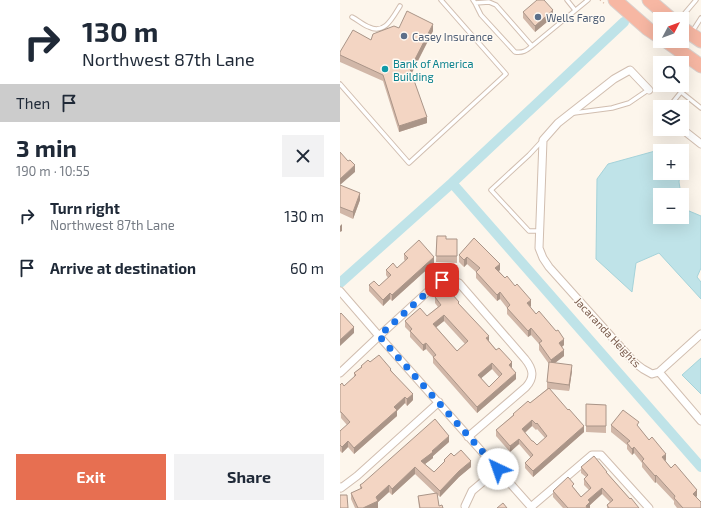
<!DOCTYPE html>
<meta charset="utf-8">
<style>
body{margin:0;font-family:"Exo 2",sans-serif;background:#f2f2f3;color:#1f2937;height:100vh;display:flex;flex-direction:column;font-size:15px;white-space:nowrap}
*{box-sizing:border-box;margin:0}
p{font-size:13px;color:#747a83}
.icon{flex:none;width:22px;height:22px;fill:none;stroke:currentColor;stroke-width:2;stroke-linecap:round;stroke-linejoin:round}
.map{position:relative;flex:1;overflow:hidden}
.sheet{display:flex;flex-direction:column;background:#fff;width:340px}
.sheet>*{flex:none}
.banner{background:#fff;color:#1f2937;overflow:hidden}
.needle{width:26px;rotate:49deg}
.controls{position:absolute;left:313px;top:12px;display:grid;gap:8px}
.controls a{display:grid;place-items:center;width:36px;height:36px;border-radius:0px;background:#fff;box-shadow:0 4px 16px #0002;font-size:20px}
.pin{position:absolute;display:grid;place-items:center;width:34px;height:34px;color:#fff;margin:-17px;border-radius:8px;box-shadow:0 2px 6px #0006}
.me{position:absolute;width:44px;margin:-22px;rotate:318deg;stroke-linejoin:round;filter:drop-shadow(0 0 3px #0008)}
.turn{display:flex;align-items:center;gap:14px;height:84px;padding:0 16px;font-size:18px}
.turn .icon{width:52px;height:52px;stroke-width:2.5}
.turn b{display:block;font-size:28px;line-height:34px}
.then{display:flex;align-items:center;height:38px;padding:0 16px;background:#0003;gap:8px;font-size:15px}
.round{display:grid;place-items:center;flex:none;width:42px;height:42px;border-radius:0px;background:#f2f2f3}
.summary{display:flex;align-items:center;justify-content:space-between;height:68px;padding:0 16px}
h1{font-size:24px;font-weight:700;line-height:30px}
.primary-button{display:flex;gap:8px;margin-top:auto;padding:8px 16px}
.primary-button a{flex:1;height:46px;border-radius:0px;background:#e76f51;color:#fff;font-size:16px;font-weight:700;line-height:46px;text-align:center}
.primary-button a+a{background:#f2f2f3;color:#1f2937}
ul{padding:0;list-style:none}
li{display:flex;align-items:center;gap:12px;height:52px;padding:0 16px}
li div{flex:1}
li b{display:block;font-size:15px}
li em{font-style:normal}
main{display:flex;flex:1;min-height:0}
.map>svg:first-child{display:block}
.water{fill:#bfe3e8;stroke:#a5d3da}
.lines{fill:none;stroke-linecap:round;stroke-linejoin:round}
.canal{stroke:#bfe3e8;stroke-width:10}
.lane-casing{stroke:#d1beb0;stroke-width:5.5}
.street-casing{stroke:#d1beb0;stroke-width:9}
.highway-casing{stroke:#dad1cd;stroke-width:15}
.path{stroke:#d9b8a5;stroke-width:1.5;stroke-dasharray:1 3;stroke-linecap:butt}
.lane{stroke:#fff;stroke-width:3.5}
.street{stroke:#fff;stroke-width:7}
.highway{stroke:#f7b7a3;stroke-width:13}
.wall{fill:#d1b7a8;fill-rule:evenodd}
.shaded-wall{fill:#aa9588}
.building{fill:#f3d5c3;stroke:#aa9588;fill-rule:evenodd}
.route{stroke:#1a73e8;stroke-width:7;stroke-dasharray:0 12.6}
.service-dot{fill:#5c6f8a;stroke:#fffaf3;stroke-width:1.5}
.culture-dot{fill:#0f9aa8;stroke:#fffaf3;stroke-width:1.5}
.labels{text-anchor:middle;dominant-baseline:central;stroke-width:3;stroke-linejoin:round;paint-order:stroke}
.service-label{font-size:11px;fill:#4e5e75;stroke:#fffaf3;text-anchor:start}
.culture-label{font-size:11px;fill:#0d838f;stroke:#fffaf3;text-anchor:start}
.street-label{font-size:11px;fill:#7a5c4d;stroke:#fffaf3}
</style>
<main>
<section class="sheet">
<div class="banner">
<div class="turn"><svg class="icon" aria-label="right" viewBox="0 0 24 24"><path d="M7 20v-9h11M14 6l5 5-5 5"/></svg><div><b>130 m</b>Northwest 87th Lane</div></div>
<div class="then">Then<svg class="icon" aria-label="arrive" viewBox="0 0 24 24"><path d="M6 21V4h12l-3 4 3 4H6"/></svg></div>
</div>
<div class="summary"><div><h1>3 min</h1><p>190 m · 10:55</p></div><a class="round"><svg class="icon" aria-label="close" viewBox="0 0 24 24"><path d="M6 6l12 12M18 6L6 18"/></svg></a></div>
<ul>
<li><svg class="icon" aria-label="right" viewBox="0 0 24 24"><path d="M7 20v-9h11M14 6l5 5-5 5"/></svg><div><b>Turn right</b><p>Northwest 87th Lane</p></div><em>130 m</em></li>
<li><svg class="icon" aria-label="arrive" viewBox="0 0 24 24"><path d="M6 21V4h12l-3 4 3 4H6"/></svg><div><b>Arrive at destination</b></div><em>60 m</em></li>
</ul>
<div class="primary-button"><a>Exit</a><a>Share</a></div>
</section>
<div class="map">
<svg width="361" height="508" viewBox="0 0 361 508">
<rect width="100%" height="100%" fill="#fdf6ec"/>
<path class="water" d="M326 148 329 151H320V173H340L339 182 341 195H320V217H342V206V208L361 216V268L357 277 361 282V299L319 253 296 263 292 292 256 259 257 179 268 164Z
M361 358V394L342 375Z"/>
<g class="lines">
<path class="canal" d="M112 183 361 467
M0 283 112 183 284 22"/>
<g class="lane-casing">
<path id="lane" d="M133 0 135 3 141 15 175 52C183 53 186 51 192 46L248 0
M227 0 235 10
M135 3 149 2 156 5 192 46
M12 17C18 20 23 25 29 27 45 35 53 17 60 6
M340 19 356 0
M352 32 361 18
M0 84 69 163 166 74 101 0
M329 107 341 92 361 108
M234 113 272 108 289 103 308 90
M200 231H189L151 190 189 155 202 141"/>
</g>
<g class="street-casing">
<path id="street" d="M309 90 290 70 274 79 218 123 203 140 199 248 203 258 209 267 295 363 303 369 312 374 319 372 361 334
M342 129 361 144
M0 291 39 336 192 508
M319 372 361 421
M0 373 39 336 95 285C103 279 110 278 119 283L185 359C193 369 195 377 186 387L128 437
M0 487 1 488 17 476 99 402
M125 506 132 491 158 469
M191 507 252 455H261L309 508"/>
</g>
<g class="highway-casing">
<path id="highway" d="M275 0 308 29 320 37
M309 0 331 19
M342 28 361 41
M326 41 361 66"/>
</g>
<path class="path" d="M260 0 265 4"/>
<use href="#lane" class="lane"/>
<use href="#street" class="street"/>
<use href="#highway" class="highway"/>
</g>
<path class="wall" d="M183 12 213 17 195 32 183 18Z
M93 31 72 73 87 123 59 132 43 81 0 62V52L31 40Z
M0 185 20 200 13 219 0 213Z
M97 236 106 239H117V263L96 262Z
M134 238 160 270 159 271 191 306 190 307 224 345 222 347 224 356 215 363 232 371 229 391 210 389 244 432 193 477 185 468V463L191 458 179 444 170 452 156 436V430L173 415V414L190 403 207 389V382L209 364 199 350V344L191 335 188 337 167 314V308L160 299 157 301 136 278V272L127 264 124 267 119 262V255ZM192 426 196 430 197 429 205 438 197 445 192 441 185 433Z
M64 254 94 263 52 301 50 299 43 306 29 291V285L39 286 48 278 46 275V270L57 268 65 261 64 259Z
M95 297 119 304 149 341 172 368 176 379 137 413 93 363V357L86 349 83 351 70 337V332L65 327V321L87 316 98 307 95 303ZM104 321 125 344 117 351 96 327ZM152 369 159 377 149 387 141 378Z
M30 362 51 370 73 400 67 406 65 403 57 411V416L14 454 8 447 2 453 0 451V431L7 425 1 418 0 385 4 386 14 377V373L21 367V366Z
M246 404 266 405V433L246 432Z
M271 425 299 428 326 460 325 461 357 496 356 497 361 508H337L334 504V501L316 482 315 483 302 467V463L294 453 292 455 287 449V445L271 432Z
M109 442 93 456V458L85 464 94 472 104 462V460L114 456 131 467 119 477 100 497 97 494 99 506 103 508H79L78 496 96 494 75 474 52 495 49 492 38 502V508H15L11 499V493L20 489V485Z
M241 467 267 473 290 499 299 508H267V505L270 502 262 494 250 505V508H223L213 497V491L234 488 241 497 249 490 244 485V479L246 477 241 473Z"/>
<path class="shaded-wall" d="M213 10V17L195 32V26Z
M93 24V31L70 76V69Z
M87 117V123L59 132V126Z
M15 165V172L0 185V179Z
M20 193V200L13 219V212Z
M2 224V231L0 232V226Z
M94 257V263L52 301V295Z
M127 257V264L124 267V260Z
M160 264V270L155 274V268Z
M160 292V299L157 301V295Z
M50 293V299L43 306V300Z
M191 300V306L187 310V303Z
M104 315V321L93 330V324Z
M14 327V333L0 346V340Z
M191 328V335L188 337V331Z
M149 336V342L146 338Z
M224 339V345L219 349V343Z
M86 343V349L83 351V345Z
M224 350V356L211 366V360Z
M172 362V368L169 365Z
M152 363V369L138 381V375Z
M232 365V371L229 391V385Z
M176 373V379L137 413V407Z
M73 394V400L67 406V399Z
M65 397V403L57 411V416L14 454V448L54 407Z
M192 420V426L182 435V429Z
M244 426V432L193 477V471Z
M109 436V442L93 456V458L81 467V461L92 451Z
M179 439V444L170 452V446Z
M8 441V447L2 453V447Z
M294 447V453L292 455V449Z
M326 454V460L322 464V457Z
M131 461V467L119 477 100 497V491L119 471Z
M75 467V474L52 495V489Z
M316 475V482L315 483V476Z
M49 485V492L38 502V508H23Z
M262 488V494L250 505V508H246V506L248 500Z
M357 490V496L353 500V494Z"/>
<path class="building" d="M197 0H204L213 10 195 26 183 12Z
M67 11 93 24 70 69 87 117 59 126 43 75 0 55V52L13 30 31 40 33 34 54 26 59 28Z
M0 152 8 161 10 160 15 165 0 179Z
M0 185 20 193 13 212 0 207Z
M97 236H106V239H117V256H96Z
M134 238 160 264 155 268 165 278 167 276 175 286 177 284 191 300 187 303 196 314 199 311 216 331 218 330 224 339 219 343 224 350 211 360 199 343 202 341 191 328 188 331 167 308 170 305 160 292 157 295 136 272 140 268 127 257 124 260 119 255Z
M79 240 94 257 52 295 50 293 43 300 29 285 34 281 39 286 51 275 46 270 53 263 57 268 68 258 64 254Z
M106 287 119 302 118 303 149 336 146 338 156 350 159 348 172 362 169 365 176 373 137 407 93 357 96 355 86 343 83 345 70 331 72 329 65 321 80 308 87 316 101 305 95 297ZM104 315 128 341 117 351 93 324ZM152 363 162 374 149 387 138 375Z
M1 313 14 327 0 340V314Z
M39 355 51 369 50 370 73 394 67 399 65 397 54 407 57 410 14 448 8 441 2 447 0 445V431L10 422 1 412H0V385L2 383 4 386 16 375 14 373 22 367 21 366 28 360 30 362Z
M209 362 232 365 229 385 207 382Z
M209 388 228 410 229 409 244 426 193 471 185 463 193 455 179 439 170 446 156 430 174 415 173 414 188 401 190 403ZM192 420 196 424 197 423 207 436 197 445 193 441H192L182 429Z
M246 404 266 405V426H246Z
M283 410 299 422 297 425 309 440 312 437 326 454 322 457 331 468 335 464 357 490 353 494 361 502V508H343L334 498 335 496 316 475 315 476 302 461 304 459 294 447 292 449 287 443 290 441 271 425Z
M95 419 109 436 92 451 93 452 81 461 94 472 105 461 104 460 111 453 114 456 121 450 131 461 119 471 100 491 75 467 52 489 49 485 36 497 38 501 23 508H18L11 493 22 488 20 485 23 483Z
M254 456 267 472H266L290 499 291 498 299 508H269L267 505 273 500 262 488 248 500 250 502 246 506 247 508H228L213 491 228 477 234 484 232 486 241 497 251 488 244 479 248 475 241 467Z
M97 493 99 506 102 505 103 508H80L78 496Z
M0 495H7L8 508H0Z
M163 503 167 508H157Z"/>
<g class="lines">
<path class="route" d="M102 280 95 285 39 336 158 469"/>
</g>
<g class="service-dot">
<circle cx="198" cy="17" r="4"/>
<circle cx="64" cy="36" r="4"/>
</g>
<circle class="culture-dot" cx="45" cy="69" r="4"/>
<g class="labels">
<g class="service-label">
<text x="206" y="17">Wells Fargo</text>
<text x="72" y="36">Casey Insurance</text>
</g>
<g class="culture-label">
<text x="53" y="63">Bank of America<tspan x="53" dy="13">Building</tspan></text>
</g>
<g class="street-label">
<text transform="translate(268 332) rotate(47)">Jacaranda Heights</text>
</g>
</g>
</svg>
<div class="controls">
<a><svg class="needle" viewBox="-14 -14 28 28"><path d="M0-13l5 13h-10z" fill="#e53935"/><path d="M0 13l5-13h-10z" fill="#747a83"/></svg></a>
<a><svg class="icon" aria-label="search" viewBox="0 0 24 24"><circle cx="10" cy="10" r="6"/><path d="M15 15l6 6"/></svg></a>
<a><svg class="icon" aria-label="layers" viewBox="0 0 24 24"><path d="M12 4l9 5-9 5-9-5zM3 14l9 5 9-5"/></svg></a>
<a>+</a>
<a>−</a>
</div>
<div class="pin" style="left:102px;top:280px;background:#d93025"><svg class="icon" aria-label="arrive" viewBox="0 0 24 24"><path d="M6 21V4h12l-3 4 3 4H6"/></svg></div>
<svg class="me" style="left:158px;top:469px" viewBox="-20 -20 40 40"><circle r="19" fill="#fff"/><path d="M0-13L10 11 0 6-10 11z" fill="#1a73e8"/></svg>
</div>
</main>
